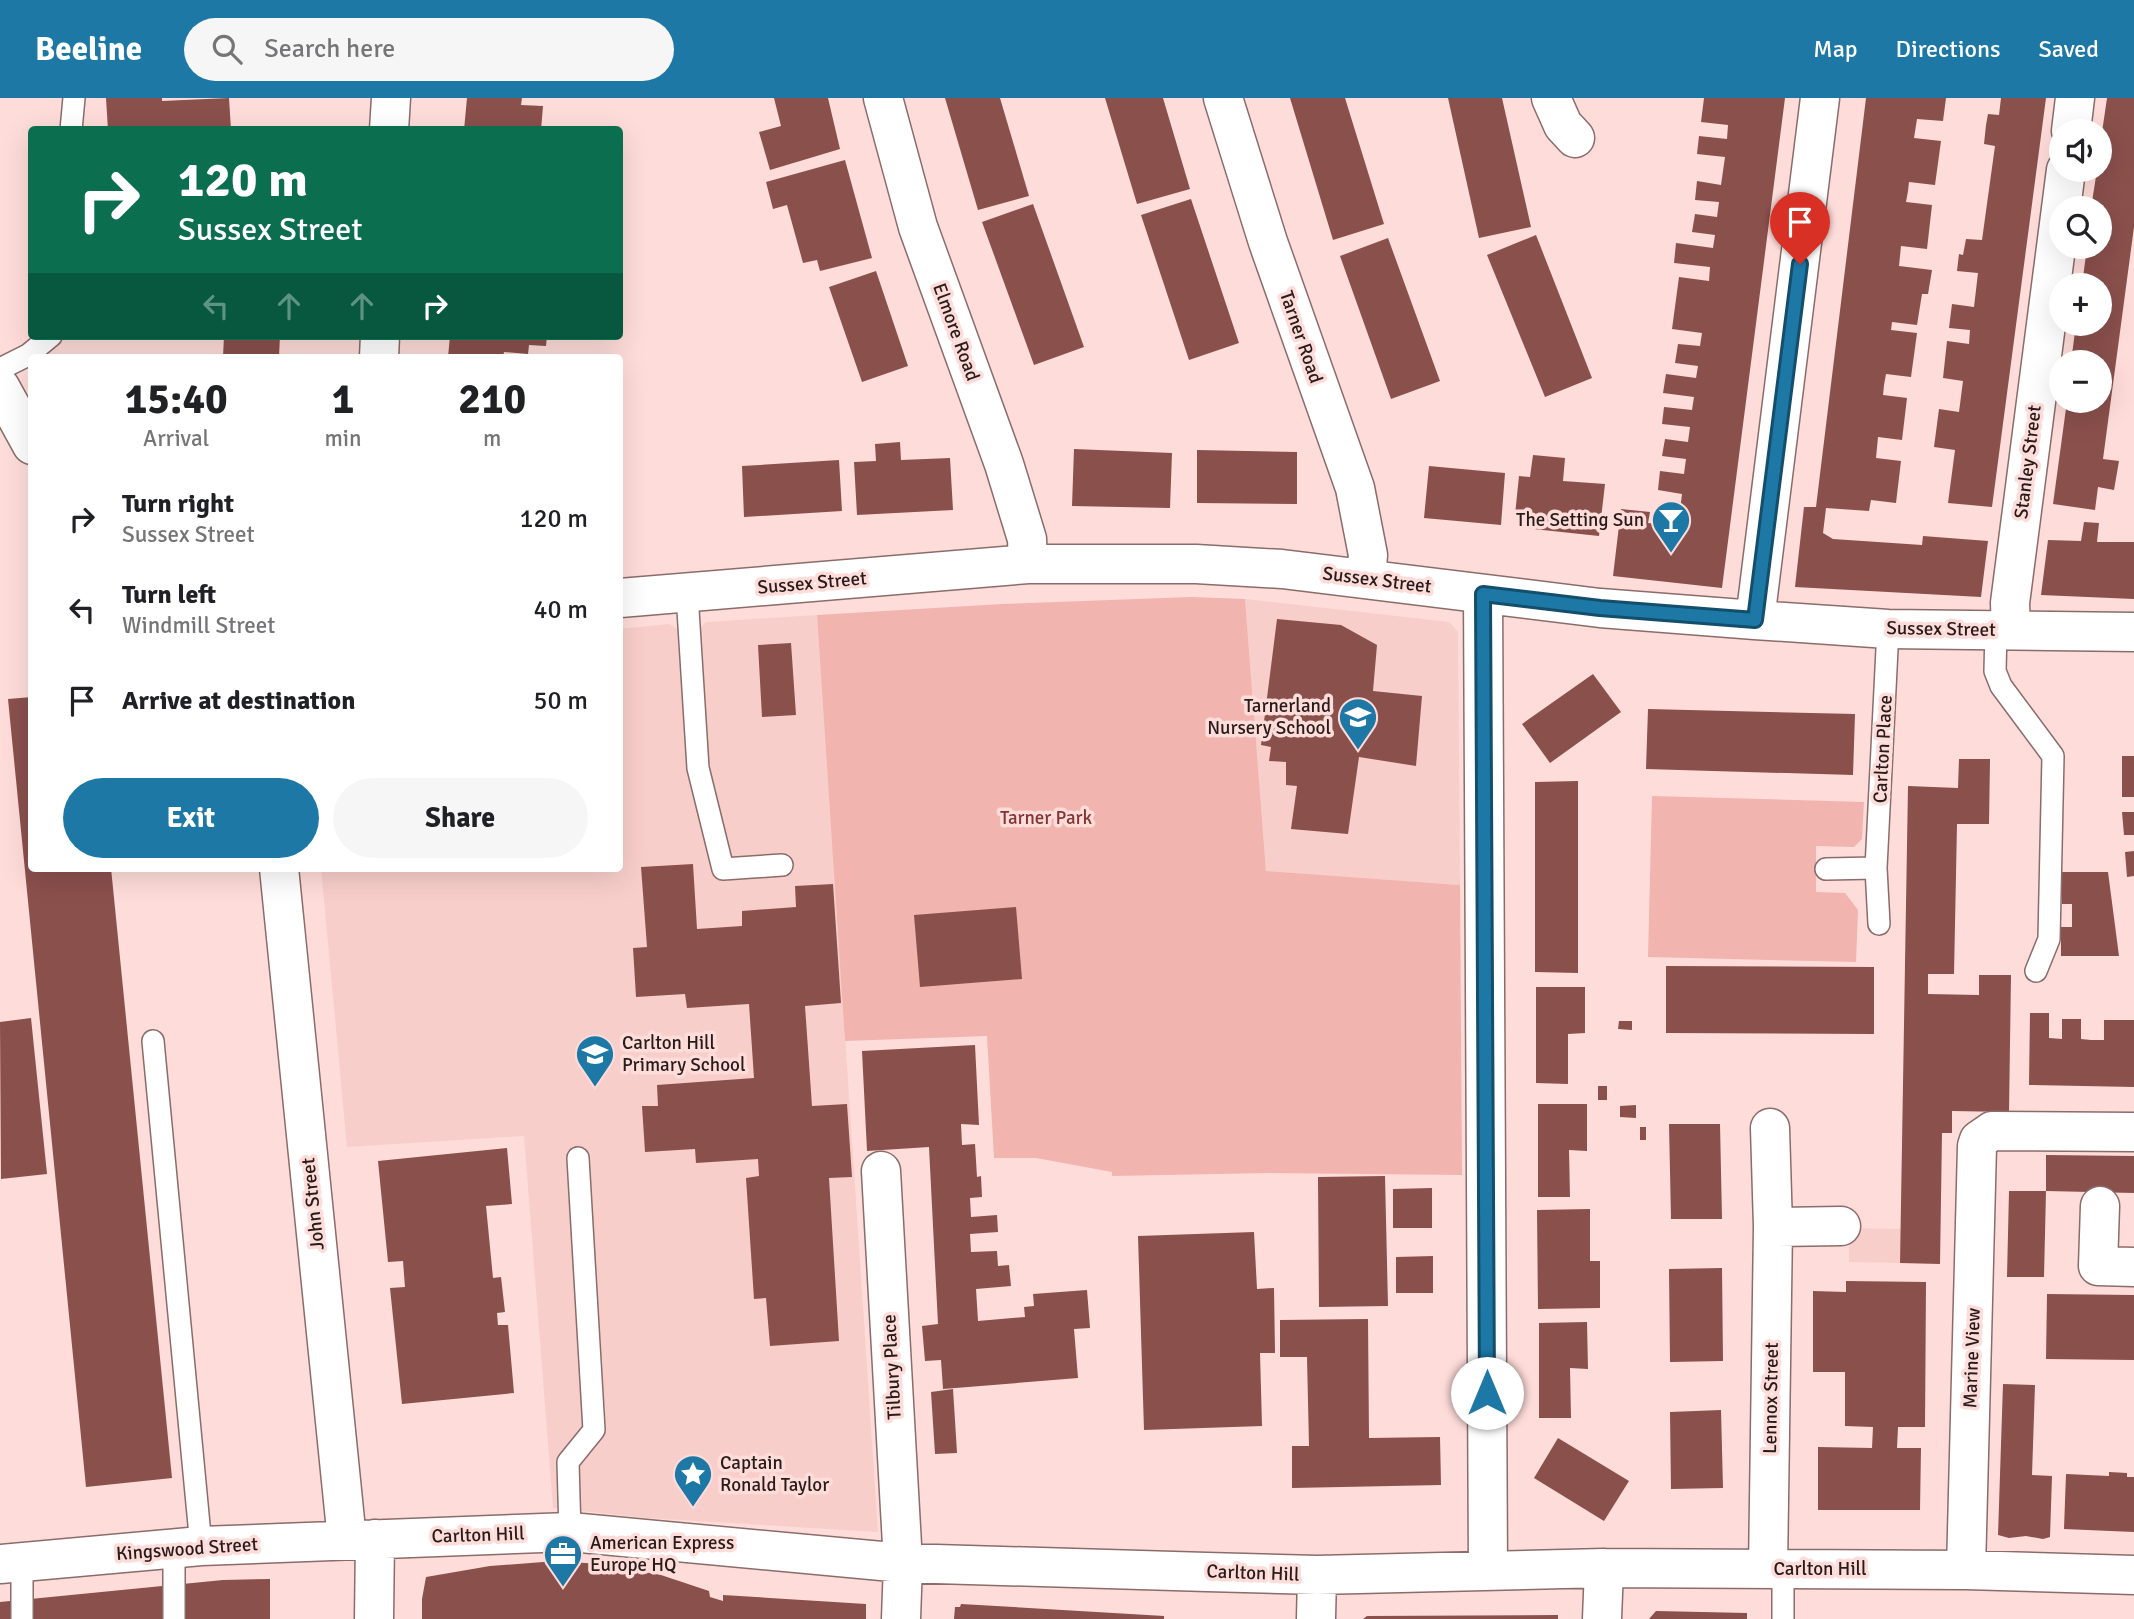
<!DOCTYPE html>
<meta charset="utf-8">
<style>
body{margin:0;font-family:Signika,sans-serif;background:#f6f6f6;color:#202124;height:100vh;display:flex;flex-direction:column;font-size:26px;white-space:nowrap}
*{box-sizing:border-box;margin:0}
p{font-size:23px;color:#757577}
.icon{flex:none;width:38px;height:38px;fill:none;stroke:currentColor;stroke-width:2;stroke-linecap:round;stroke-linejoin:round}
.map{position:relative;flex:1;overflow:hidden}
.sheet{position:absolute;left:28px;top:256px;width:595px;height:518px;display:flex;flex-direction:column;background:#fff;border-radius:7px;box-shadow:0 7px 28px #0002}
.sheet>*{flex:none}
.top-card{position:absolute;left:28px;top:28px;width:595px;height:214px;border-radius:7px;box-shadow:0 7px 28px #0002;background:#0b6e4f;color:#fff;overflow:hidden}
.buttons{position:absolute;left:2049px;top:21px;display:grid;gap:14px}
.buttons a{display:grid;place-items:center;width:63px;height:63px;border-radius:50%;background:#fff;box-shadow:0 7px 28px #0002;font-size:35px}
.pin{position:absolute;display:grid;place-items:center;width:60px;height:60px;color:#fff;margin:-72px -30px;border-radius:50% 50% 50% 0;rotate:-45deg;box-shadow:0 0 7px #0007}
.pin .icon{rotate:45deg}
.me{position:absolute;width:77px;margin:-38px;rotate:0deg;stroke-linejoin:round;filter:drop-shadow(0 0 5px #0008)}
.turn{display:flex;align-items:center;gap:24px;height:147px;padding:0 35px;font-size:32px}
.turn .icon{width:91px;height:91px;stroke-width:2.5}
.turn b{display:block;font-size:49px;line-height:60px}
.lanes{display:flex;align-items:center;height:66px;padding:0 35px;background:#0003;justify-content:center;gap:35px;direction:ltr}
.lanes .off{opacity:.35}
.eta{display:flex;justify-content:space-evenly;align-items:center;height:119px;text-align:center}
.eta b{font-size:42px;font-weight:700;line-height:49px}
.button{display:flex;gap:14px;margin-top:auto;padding:14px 35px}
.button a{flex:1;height:80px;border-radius:42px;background:#1d78a6;color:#fff;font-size:28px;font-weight:700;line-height:80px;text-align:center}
.button a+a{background:#f6f6f6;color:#202124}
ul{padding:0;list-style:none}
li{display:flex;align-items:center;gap:21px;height:91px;padding:0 35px}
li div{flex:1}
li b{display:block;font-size:26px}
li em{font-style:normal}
header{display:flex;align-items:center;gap:42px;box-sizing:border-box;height:98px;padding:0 35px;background:#1d78a6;color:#fff}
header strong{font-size:33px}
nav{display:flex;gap:38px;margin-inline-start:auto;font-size:24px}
.search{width:490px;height:63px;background:#f6f6f6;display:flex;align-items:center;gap:18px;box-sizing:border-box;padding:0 24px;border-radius:38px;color:#757577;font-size:26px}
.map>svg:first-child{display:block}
.built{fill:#f8ceca}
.green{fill:#f2b4af}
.building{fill:#8a504c}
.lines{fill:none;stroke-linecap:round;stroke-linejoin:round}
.lane-casing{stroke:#8a6c6a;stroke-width:24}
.street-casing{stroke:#8a6c6a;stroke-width:41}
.lane{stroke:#fff;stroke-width:21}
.street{stroke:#fff;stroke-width:38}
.route-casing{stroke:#134e6c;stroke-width:18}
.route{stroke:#1d78a6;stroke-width:12}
.labels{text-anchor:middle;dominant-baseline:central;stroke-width:7;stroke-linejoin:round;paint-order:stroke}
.street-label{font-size:19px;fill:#281c1b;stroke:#fedcd9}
.poi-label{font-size:19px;fill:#281c1b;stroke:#fedcd9;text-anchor:start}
.park-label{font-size:19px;fill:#833433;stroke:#fedcd9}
</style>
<header>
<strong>Beeline</strong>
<div class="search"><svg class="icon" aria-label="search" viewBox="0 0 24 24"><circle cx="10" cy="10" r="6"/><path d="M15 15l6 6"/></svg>Search here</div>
<nav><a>Map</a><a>Directions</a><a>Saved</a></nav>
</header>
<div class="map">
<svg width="2134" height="1521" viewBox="0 0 2134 1521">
<rect width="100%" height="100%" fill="#fedcd9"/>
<path class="built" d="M1245 501 1449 524 1458 534 1460 787 1266 773Z
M817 517 878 1434 647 1420 553 1410 524 1038 347 1049 321 770H620V531L669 526 676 530 701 529 706 524Z
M1849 1130 1901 1131 1900 1165 1849 1164Z"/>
<path class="green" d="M1191 499 1245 501 1266 773 1460 787 1462 1077 1269 1075 1112 1078V1074L1036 1060H994L987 938 845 943 817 517 1002 506Z
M1652 698 1864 704 1862 741 1854 749 1816 748V794L1845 795 1858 812 1856 864 1648 859Z"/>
<path class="building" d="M106 0H162V3L229 0 231 32H108Z
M467 0H522L521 7 543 8 541 32H464Z
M774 0H828L840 51 770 72 759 34 781 28Z
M945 0H1000L1029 98 978 112Z
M1105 0H1163L1190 91 1137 106Z
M1290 0H1345L1384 126 1333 142Z
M1448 0H1502L1531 129 1479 140Z
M1704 0H1785L1722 490 1613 478 1621 411 1650 414 1648 425 1678 428 1682 396 1658 392 1660 373 1684 376 1686 361 1662 358 1665 341 1688 344 1690 329 1662 326 1664 309 1692 312 1694 299 1663 295 1666 276 1696 280 1698 268 1675 265 1678 246 1700 248 1702 235 1672 231 1679 179 1709 183 1710 169 1674 165 1676 145 1713 150 1715 137 1692 134 1695 116 1717 119 1719 104 1695 102 1697 83 1721 87 1725 59 1697 56 1699 38 1727 41 1728 27 1701 24Z
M1866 0H1946L1943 23 1917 21 1914 40 1941 43 1935 87 1909 84 1908 93 1906 104 1932 107 1927 151 1901 148 1899 168 1932 172 1928 196H1922L1917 227 1892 224 1891 232 1917 235 1911 279 1886 276 1884 287 1883 297 1907 300 1902 342 1878 339 1876 360 1901 363 1896 405 1871 402 1869 413 1826 410 1823 435 1833 441 1922 447 1923 438 1988 443 1981 499 1795 489 1804 409H1816Z
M2001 0H2046L1992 409 1948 405 1955 352 1934 349 1939 311 1959 314 1963 283 1943 280 1947 243 1969 246 1970 232 1949 230 1952 206 1974 209 1978 175 1957 173 1959 156 1963 157 1966 141 1982 142 1995 48 1984 46 1986 27 1988 16 1999 17Z
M2107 0H2134V129L2103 361 2119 363 2114 392 2098 389 2095 412 2053 406 2067 303H2100V264H2071L2076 226H2100V187H2082L2087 149H2100V110H2091L2097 72H2100V48Z
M845 62 872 160 820 173 817 162 803 165 787 107 773 111 766 84Z
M1191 101 1239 245 1189 262 1141 117Z
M1033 106 1084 249 1034 267 982 124Z
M1536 137 1592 280 1545 299 1487 157Z
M1388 140 1440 283 1391 301 1340 158Z
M876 173 908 268 862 284 829 189Z
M224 238H280L279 259H223Z
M450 238H547L546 248 529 247 528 256 504 254 503 259H448Z
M900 344 901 362 950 360 953 412 857 417 854 364 876 363 875 346Z
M1074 351 1172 355 1170 410 1072 408Z
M1197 352 1297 354V406L1197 405Z
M1533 357 1565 360 1563 383 1605 386 1599 438 1523 430 1525 418 1515 417 1519 378 1530 379Z
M839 362 842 413 744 419 742 368Z
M1429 368 1505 375 1501 427 1424 420Z
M2084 424 2099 425 2097 444H2134V501L2041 497 2048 442 2081 443Z
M1277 521 1341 527 1377 547 1373 593 1422 598 1416 668 1359 659 1348 736 1291 731 1297 688 1286 687V664L1269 663 1271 649 1261 647Z
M791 545 796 617 762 619 758 547Z
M1593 576 1621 614 1550 665 1522 626Z
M32 599V770H111L172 1380 86 1389 8 601Z
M1648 611 1855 616 1853 677 1646 671Z
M2122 658H2134V699H2122Z
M1959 661H1990L1989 726H1957L1954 876H1928V896L1979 897V877H2011L2009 1014 1952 1013V1035H1942L1940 1166 1900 1165 1908 688 1958 690Z
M1578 683V875L1535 874V684Z
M2122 714H2134V737H2124Z
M2134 753V778L2127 779 2125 754Z
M693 766 697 831 742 828V813L796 809 795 788 833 786 841 905 805 908 812 1008 847 1006 852 1079 829 1080 839 1243 770 1248 766 1200 754 1201 746 1080 759 1078 758 1061 696 1065 695 1051 645 1054 642 1008H658L657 987 754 980 749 906 687 910 685 896 636 899 633 850 647 849 641 769Z
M2062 774H2108L2119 858H2061V829H2072V806H2062Z
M1016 809 1022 881 920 889 914 817Z
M1666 868 1874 869V936L1666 935Z
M1536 889H1585V935L1568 936V986L1536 985Z
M2030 915H2049V940L2062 941V921H2081V941L2091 942H2104V922H2134V989L2029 987Z
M31 920 47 1076 1 1081 0 924Z
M1619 923H1632V932L1618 931Z
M975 947 979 1027 961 1026 962 1047 975 1046 977 1079 981 1078 982 1099 970 1100 971 1119 997 1117 998 1134 970 1136 971 1154 997 1153 998 1168 1009 1167 1011 1188 976 1191 978 1223 1025 1219 1024 1209 1034 1208 1033 1196 1087 1192 1090 1230 1074 1231 1078 1280 943 1291 941 1262 925 1263 922 1228 938 1226 929 1049 867 1053 862 953Z
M1598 988H1607V1002H1598Z
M1538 1006H1587V1053L1569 1052 1570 1099H1538Z
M1636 1007V1020L1620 1019V1008Z
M1669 1026H1720L1722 1121H1671Z
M1640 1029H1646V1042H1640Z
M507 1050 512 1106 486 1108 493 1180 501 1179 505 1214 497 1215 498 1227H508L514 1295 402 1306 390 1190 405 1189 403 1163 388 1164 378 1063Z
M2046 1057 2134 1058V1095L2046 1093Z
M1385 1078 1388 1208 1319 1209 1318 1079Z
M1432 1090V1130H1393V1091Z
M2009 1093H2046L2044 1179H2007Z
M1590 1111V1163H1600V1210L1538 1211 1537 1112Z
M1254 1134 1257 1191 1274 1190 1275 1255H1260L1262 1328 1144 1332 1138 1138Z
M1433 1158V1195H1396V1159Z
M1722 1170 1723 1263 1670 1264 1669 1171Z
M1846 1183 1926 1184 1925 1329H1898L1897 1350H1921L1920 1412H1818V1349L1872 1350 1873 1329 1845 1328V1274H1813V1193L1846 1194Z
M2047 1196 2134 1197V1262L2046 1261Z
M1368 1221 1369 1340 1440 1339 1441 1387 1292 1390V1348H1309L1307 1259H1280V1222Z
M1587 1224 1588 1271 1570 1270 1571 1320H1539V1225Z
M2003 1286 2035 1287 2032 1377 2052 1378 2050 1439 2043 1441 2026 1438 2009 1440 1998 1437Z
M953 1291 957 1355 935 1356 931 1294Z
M1721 1312 1723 1390 1671 1391 1670 1314Z
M1558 1340 1629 1383 1604 1423 1534 1380Z
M2109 1374 2127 1375V1379H2134V1434L2064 1431 2066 1376 2109 1378Z
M556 1463 600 1466 661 1477 709 1493 710 1499 723 1503V1497L866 1506V1521H422V1501L426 1479 490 1468Z
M270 1481V1521H0V1504L223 1482Z
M961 1506 1164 1518V1521H954L955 1509H960Z
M1656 1513 1747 1515V1521H1649Z
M1558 1517V1521H1363L1367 1518Z"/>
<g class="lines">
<g class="lane-casing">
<path id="lane" d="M71 32 74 0
M0 271 28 257 51 238
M687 496 698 670 723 771 782 767
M1996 532 1995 573 2001 588 2053 658 2049 841 2036 873
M1826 771 1876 770
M1879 826 1876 770 1888 531
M153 943 201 1448
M570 1434 568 1364 594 1332 578 1060
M22 1521V1463
M174 1521V1451
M1783 1521V1471"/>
</g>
<g class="street-casing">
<path id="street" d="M883 0 918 129 1004 366 1027 441 1028 466
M1223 0 1268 144 1355 390 1368 457 1366 480
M1551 0 1563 27 1575 40
M389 32 391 0
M2071 33 2075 0
M379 259 380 238
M0 289 32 347
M1483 496 1488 1473
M620 500 1028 466H1196L1282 471 1600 510 1755 522 1888 531 2134 534
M1755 522 1820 0
M2011 532 2010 505 2066 72
M279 770 347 1442
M881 1073 903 1465 901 1521
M2100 1108 2098 1168 2134 1169
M1773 1129 1841 1128
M0 1466 201 1448 570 1434 903 1465 1207 1474 1317 1477 1604 1470 1783 1471 1966 1472 2134 1477
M1768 1471 1773 1129 1770 1030
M1966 1472 1977 1048 1979 1042 1992 1033 2134 1034
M374 1521 375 1441
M1316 1521 1317 1477
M1602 1521 1604 1470"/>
</g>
<use href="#lane" class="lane"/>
<use href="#street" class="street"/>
</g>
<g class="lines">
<g class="route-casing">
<path id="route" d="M1487 1295 1483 496 1600 510 1755 522 1800 166"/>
</g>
<use href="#route" class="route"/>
</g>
<defs>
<g id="bar-pin" transform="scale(2.0125)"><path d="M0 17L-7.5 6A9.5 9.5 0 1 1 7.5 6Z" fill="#1d78a6" stroke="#fedcd9"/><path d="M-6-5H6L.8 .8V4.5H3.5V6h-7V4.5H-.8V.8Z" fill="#fff"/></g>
<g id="school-pin" transform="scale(2.0125)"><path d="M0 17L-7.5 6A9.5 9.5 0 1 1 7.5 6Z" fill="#1d78a6" stroke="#fedcd9"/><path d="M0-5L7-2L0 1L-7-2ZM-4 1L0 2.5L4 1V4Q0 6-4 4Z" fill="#fff"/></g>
<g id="sight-pin" transform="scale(2.0125)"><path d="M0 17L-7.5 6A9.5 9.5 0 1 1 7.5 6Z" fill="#1d78a6" stroke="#fedcd9"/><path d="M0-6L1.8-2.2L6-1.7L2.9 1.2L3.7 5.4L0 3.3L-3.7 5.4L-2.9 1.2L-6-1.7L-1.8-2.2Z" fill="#fff"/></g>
<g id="office-pin" transform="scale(2.0125)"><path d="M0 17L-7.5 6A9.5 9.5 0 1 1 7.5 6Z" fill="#1d78a6" stroke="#fedcd9"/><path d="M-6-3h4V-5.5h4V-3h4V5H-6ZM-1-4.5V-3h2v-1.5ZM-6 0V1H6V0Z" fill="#fff"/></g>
</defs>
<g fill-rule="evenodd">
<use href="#bar-pin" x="1671" y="422"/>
<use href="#school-pin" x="1358" y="619"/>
<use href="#school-pin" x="595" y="956"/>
<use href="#sight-pin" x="693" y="1376"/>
<use href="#office-pin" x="563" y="1456"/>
</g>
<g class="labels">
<g class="street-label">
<text transform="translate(956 234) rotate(70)">Elmore Road</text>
<text transform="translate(1301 239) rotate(71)">Tarner Road</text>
<text transform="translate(2028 364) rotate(-83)">Stanley Street</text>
<text transform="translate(1377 482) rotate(7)">Sussex Street</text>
<text transform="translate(812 485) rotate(-5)">Sussex Street</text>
<text transform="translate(1941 531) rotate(1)">Sussex Street</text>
<text transform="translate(1883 651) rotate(-87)">Carlton Place</text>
<text transform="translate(313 1106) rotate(-96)">John Street</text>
<text transform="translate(1972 1260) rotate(-88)">Marine View</text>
<text transform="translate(892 1269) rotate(-93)">Tilbury Place</text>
<text transform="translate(1771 1300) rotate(-89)">Lennox Street</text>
<text transform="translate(478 1437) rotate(-2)">Carlton Hill</text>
<text transform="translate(187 1451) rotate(-4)">Kingswood Street</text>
<text x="1820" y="1471">Carlton Hill</text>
<text transform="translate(1253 1475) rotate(2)">Carlton Hill</text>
</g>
<g class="poi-label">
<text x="1644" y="422" text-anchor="end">The Setting Sun</text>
<text x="1331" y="608" text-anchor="end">Tarnerland<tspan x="1331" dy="22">Nursery School</tspan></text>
<text x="622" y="945">Carlton Hill<tspan x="622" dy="22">Primary School</tspan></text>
<text x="720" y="1365">Captain<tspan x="720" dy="22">Ronald Taylor</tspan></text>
<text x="590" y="1445">American Express<tspan x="590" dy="22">Europe HQ</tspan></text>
</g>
<g class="park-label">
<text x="1046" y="720">Tarner Park</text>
</g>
</g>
</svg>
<div class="buttons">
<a><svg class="icon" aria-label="sound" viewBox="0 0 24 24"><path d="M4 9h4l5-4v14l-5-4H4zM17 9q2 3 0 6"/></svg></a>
<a><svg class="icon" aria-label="search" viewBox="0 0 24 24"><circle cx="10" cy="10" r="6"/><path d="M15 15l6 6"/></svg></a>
<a>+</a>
<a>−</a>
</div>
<div class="pin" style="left:1800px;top:166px;background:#d93025"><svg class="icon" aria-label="arrive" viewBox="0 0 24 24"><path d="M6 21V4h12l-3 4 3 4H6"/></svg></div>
<svg class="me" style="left:1487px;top:1295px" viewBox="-20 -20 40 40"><circle r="19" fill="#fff"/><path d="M0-13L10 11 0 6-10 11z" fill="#1d78a6"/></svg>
<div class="top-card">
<div class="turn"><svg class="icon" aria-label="right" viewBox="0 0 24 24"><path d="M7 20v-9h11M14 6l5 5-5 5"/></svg><div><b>120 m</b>Sussex Street</div></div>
<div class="lanes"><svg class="icon off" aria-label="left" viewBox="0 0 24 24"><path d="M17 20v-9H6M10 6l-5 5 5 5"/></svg><svg class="icon off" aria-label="ahead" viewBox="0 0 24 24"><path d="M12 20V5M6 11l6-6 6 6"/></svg><svg class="icon off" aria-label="ahead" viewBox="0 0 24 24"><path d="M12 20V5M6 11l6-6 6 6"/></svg><svg class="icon" aria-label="right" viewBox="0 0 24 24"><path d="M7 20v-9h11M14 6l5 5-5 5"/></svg></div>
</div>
<section class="sheet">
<div class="eta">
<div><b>15:40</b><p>Arrival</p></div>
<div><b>1</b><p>min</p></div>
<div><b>210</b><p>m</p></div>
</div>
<ul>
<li><svg class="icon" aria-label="right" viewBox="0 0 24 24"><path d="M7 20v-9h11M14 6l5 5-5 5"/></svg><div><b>Turn right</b><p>Sussex Street</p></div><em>120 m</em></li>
<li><svg class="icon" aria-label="left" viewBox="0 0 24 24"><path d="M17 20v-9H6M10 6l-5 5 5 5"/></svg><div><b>Turn left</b><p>Windmill Street</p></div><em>40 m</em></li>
<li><svg class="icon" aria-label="arrive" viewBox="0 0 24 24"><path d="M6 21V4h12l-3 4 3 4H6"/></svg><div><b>Arrive at destination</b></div><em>50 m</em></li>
</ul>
<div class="button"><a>Exit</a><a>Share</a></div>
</section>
</div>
